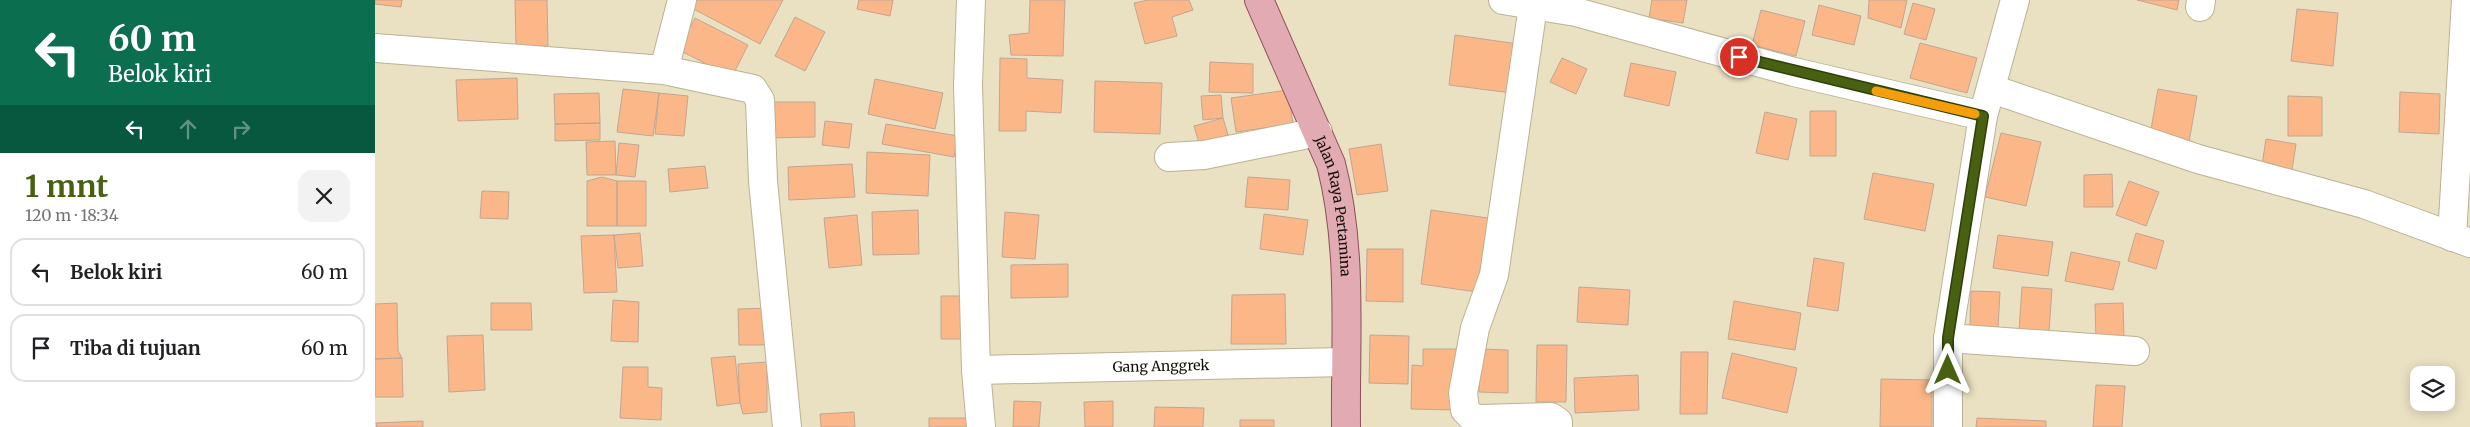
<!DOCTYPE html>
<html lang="id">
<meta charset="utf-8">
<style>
body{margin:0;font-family:Merriweather,serif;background:#f2f2f2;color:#202124;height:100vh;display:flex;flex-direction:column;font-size:19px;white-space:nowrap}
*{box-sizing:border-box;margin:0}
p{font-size:16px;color:#757577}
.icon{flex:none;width:28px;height:28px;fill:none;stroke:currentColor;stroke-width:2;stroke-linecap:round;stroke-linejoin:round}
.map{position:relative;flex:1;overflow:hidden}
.side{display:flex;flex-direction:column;background:#fff;width:375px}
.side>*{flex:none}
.banner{background:#0b6e4f;color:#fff;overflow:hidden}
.buttons{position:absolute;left:2035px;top:366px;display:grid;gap:10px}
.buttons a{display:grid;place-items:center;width:45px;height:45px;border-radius:10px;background:#fff;box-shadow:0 2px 12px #0003;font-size:25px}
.pin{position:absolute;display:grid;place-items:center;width:42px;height:42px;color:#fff;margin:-21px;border:2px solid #fff;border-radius:50%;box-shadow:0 1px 5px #0007}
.me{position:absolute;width:55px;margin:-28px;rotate:0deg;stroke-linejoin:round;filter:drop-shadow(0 0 4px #0008)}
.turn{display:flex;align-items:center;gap:18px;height:105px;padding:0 25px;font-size:22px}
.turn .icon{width:65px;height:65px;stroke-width:2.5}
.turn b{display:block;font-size:35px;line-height:42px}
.lanes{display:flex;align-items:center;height:48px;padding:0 25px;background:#0003;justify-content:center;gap:25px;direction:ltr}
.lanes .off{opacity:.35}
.round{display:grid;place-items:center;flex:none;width:52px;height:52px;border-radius:15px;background:#f2f2f2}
.head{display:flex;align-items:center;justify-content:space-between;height:85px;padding:0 25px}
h1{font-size:30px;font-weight:700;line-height:38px;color:#486110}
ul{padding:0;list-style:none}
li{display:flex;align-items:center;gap:15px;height:68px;margin:0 10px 8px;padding:0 15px;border:2px solid #e0e0e0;border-radius:15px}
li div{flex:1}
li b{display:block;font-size:19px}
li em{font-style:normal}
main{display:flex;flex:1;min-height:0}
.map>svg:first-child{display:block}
.building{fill:#fcb789;stroke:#c1a593}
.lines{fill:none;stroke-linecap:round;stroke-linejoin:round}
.street-casing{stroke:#bab294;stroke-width:30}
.primary-casing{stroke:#8d4f56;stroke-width:30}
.street{stroke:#fff;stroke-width:28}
.primary{stroke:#e2aab3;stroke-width:28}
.route-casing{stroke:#2f3f0a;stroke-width:12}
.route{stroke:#486110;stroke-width:9}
.slow{stroke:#f59e0b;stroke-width:9}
.labels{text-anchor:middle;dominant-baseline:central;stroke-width:5;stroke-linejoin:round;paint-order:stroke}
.street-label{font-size:14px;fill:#120f05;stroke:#fff}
</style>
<main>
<section class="side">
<div class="banner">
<div class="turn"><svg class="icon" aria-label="left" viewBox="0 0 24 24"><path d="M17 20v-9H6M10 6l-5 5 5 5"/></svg><div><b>60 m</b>Belok kiri</div></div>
<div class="lanes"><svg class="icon" aria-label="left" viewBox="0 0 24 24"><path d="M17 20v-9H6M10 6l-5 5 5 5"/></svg><svg class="icon off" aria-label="ahead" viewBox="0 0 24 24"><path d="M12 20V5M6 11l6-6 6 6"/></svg><svg class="icon off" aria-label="right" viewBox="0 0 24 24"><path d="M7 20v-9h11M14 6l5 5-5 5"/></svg></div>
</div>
<div class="head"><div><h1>1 mnt</h1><p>120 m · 18:34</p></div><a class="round"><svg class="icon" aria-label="close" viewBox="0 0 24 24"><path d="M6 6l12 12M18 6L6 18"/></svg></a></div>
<ul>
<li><svg class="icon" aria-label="left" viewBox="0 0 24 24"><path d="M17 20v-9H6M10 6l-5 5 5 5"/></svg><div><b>Belok kiri</b></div><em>60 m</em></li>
<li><svg class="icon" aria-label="arrive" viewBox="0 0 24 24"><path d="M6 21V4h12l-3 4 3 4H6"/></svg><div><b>Tiba di tujuan</b></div><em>60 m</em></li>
</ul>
</section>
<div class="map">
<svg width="2095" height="427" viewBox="0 0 2095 427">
<rect width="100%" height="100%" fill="#eae1c3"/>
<path class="building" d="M0 0H27L26 7 0 4Z
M140 0H172L173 46 141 47Z
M313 0H408L385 44 311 5Z
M484 0H518L515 16 482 9Z
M655 0H690L688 56 636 55 634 35 654 33Z
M773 0H814L818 10 797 17 802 36 770 44 759 3Z
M1277 0H1312L1308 23 1274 18Z
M1494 0H1532L1526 28 1493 18Z
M1762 0H1804L1802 10Z
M1538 3 1560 9 1551 40 1529 34Z
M1444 5 1486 16 1479 45 1437 35Z
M1922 9 1963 13 1958 66 1916 61Z
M1386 10 1430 21 1421 56 1377 45Z
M420 17 450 32 430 71 400 56Z
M320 18 373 45 357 77 304 50Z
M1080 35 1143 44 1137 93 1074 85Z
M1545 43 1602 58 1592 93 1535 78Z
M625 58 652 59V78L688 80 686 113 651 111V131H624Z
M1187 58 1212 69 1201 94 1175 82Z
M835 62 878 64V93L834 92Z
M1256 63 1301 72 1294 106 1249 96Z
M142 78 143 119 83 121 81 80Z
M500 79 568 93 560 129 493 114Z
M720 81 787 83 785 134 719 132Z
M248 89 284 93 278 136 242 132Z
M1783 89 1822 96 1813 148 1774 141Z
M913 90 918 124 861 132 856 98Z
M2025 92 2065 94 2064 134 2024 132Z
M224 93 225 123 180 124 179 94Z
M284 93 313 96 309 136 280 134Z
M846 95 848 118 828 120 826 96Z
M1913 96 1947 97V136H1913Z
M389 102H440V137L389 138Z
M1435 111H1461V156H1435Z
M1390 112 1422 119 1413 160 1381 153Z
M848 118 853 135 824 143 819 126Z
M450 121 477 124 474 148 447 145Z
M225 123V140L180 141V124Z
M511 124 583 136 579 157 507 144Z
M1626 133 1666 142 1651 206 1610 197Z
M1891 139 1921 144 1916 177 1886 172Z
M240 141 241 175H212L211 142Z
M244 143 264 145 260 177 241 175Z
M1006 144 1013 191 982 195 974 149Z
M492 152 555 155 553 196 491 193Z
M477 164 480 197 414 200 413 167Z
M330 166 333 188 295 192 293 169Z
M1498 173 1559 184 1550 231 1489 219Z
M1737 174 1738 207H1709V175Z
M227 177 242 181V226H212V181Z
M873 177 915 180 913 210 870 207Z
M242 181H271V226H242Z
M1754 181 1784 192 1771 226 1741 215Z
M107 191 134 192 133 219 105 218Z
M543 210 544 254 498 255 497 212Z
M1056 210 1113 218 1102 292 1046 284Z
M630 212 664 215 660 259 627 257Z
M889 214 933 220 928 255 885 249Z
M482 215 487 265 454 268 449 218Z
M265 233 268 266 243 268 239 235Z
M1761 233 1789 241 1781 269 1753 261Z
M239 235 242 292 209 293 206 236Z
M1623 235 1678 242 1673 276 1618 268Z
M992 249H1028V302L991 301Z
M1696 252 1745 262 1738 290 1690 281Z
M1439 258 1469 263 1463 311 1432 306Z
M693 264V297L636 298V265Z
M1204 287 1255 290 1253 325 1202 322Z
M1647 287 1677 289 1674 332 1644 330Z
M1596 291 1625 292 1623 328 1595 327Z
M910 294 911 344H856L857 295Z
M566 296H591V339H566Z
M238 300 264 302 263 342 236 341Z
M1359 301 1426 313 1420 350 1353 339Z
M22 303 23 351 27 358 0 359V304Z
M116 303H156L157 330H116Z
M1748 303 1749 339 1721 340 1720 304Z
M397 308 398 345H364L363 309Z
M108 335 110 390 74 392 72 336Z
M995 335 1034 336 1033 384 994 383Z
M1162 345H1192L1191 402H1161Z
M1048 349H1088L1080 410 1036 409 1037 365 1048 366Z
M1105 349 1133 350V393L1104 392Z
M1306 352H1333L1332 414H1305Z
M1357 353 1422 368 1412 413 1347 398Z
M360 356 365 403 342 406 336 358Z
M27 358 28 397H0V359Z
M392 362V412L368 414 365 403 363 364Z
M248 367H273V387L287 388 286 420 245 418Z
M1263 375 1264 410 1200 413 1199 378Z
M1506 379 1557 380V427H1505Z
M1721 385 1750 386 1747 427H1718Z
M639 401 666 402 664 427H638Z
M738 401V427H710L709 402Z
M780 407 829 408 828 427H779Z
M479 412 480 427H446L445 414Z
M554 418H599V427H554Z
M1602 418 1671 421V427H1601Z
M865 420H899V427H865Z
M48 421V427H2L1 423Z"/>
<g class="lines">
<g class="street-casing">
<g id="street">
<path d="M596 0 593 85 601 370 606 427"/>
<path d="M1128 0 1201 12 1419 72 1608 116"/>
<path d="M1158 6 1119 275 1100 328 1088 393 1090 410 1097 417 1105 419 1176 417 1183 422V427"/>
<path d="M1825 7 1826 0"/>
<path d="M0 48 289 70 378 89 385 100 388 181 412 427"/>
<path d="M289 70 307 0"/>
<path d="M1617 89 1823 159 1989 204 2095 243"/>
<path d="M794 157 829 155 943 132"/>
<path d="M2077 237 2091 0"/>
<path d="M1573 338 1760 351"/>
<path id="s1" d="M601 370 970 362"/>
<path d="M1573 427V338L1608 116 1640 0"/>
</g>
</g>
<g class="primary-casing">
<g id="primary">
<path id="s2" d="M884 0 956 164C978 249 970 340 971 427"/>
</g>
</g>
<use href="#street" class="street"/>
<use href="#primary" class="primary"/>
</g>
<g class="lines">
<g class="route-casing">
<path id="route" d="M1364 57 1608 116 1573 338V370"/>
</g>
<use href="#route" class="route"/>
<path class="slow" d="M1501 91 1600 114"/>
</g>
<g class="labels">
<g class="street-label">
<text stroke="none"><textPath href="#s2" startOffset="221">Jalan Raya Pertamina</textPath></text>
<text stroke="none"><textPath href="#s1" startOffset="185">Gang Anggrek</textPath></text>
</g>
</g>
</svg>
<div class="buttons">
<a><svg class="icon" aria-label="layers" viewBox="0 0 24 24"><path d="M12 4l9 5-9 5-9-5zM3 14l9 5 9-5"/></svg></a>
</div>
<div class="pin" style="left:1364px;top:57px;background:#d93025"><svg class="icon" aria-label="arrive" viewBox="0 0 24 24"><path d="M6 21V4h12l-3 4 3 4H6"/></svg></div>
<svg class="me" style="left:1573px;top:370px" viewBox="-20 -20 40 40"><path d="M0-17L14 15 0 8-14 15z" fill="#486110" stroke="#fff" stroke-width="4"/></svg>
</div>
</main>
